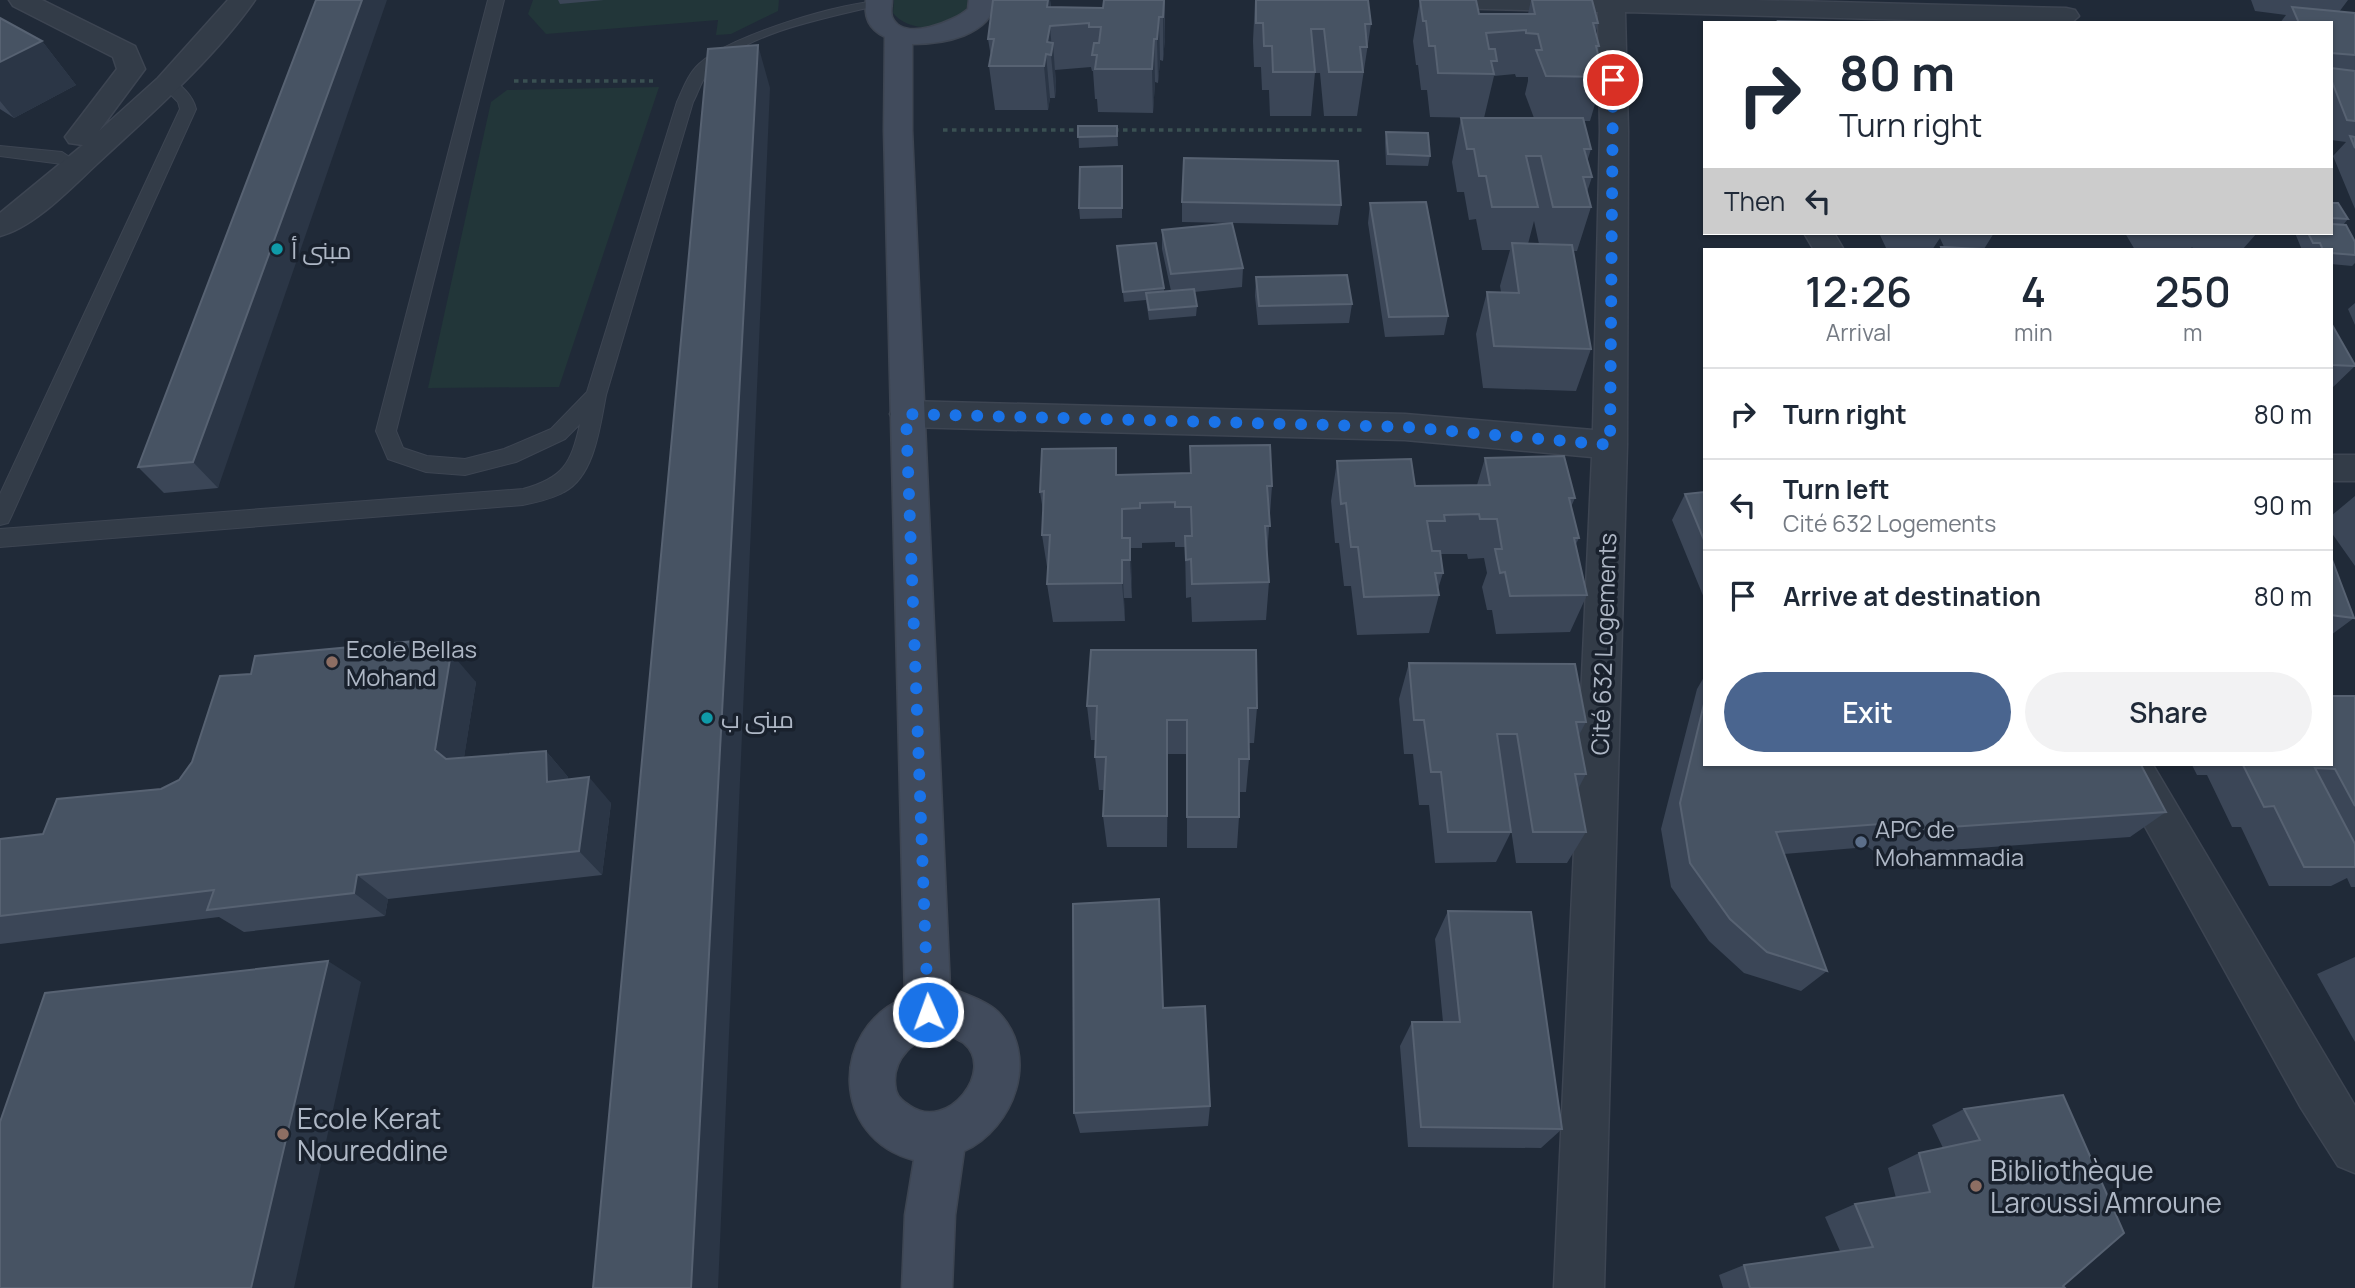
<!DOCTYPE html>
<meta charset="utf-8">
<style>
body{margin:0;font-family:Manrope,Cairo,sans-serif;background:#f2f2f3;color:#1f2937;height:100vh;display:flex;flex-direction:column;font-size:26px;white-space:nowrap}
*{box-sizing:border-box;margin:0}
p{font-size:23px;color:#747a83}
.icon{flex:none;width:38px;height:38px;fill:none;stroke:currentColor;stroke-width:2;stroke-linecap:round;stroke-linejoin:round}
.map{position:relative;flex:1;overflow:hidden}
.side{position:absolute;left:1703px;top:248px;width:630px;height:518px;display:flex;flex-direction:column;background:#fff;border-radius:0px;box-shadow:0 2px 5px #0004}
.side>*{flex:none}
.banner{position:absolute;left:1703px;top:21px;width:630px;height:214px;border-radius:0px;box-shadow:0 2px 5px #0004;background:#fff;color:#1f2937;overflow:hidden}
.pin{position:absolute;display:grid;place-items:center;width:60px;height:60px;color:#fff;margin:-30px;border:4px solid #fff;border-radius:50%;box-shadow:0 2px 7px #0007}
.me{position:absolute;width:77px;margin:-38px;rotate:358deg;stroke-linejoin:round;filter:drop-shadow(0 0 5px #0008)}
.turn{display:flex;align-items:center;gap:24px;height:147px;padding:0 21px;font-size:32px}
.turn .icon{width:91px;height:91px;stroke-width:2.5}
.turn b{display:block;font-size:49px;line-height:60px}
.then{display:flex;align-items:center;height:66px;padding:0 21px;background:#0003;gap:14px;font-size:26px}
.eta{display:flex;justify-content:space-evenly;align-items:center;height:119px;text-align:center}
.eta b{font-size:42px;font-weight:600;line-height:49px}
.button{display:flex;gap:14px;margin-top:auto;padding:14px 21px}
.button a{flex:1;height:80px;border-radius:42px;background:#4a658f;color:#fff;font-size:28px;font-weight:600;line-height:80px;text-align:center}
.button a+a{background:#f2f2f3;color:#1f2937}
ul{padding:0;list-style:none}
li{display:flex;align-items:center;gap:21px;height:91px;padding:0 21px;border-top:2px solid #e0e1e3}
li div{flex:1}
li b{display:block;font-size:26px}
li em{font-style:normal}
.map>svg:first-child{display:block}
.green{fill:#223639}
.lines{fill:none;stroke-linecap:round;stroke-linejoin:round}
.lane-casing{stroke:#3d4552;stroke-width:2}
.street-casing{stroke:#3d4552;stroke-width:3}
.secondary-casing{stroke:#3d4552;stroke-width:3}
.path{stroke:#3a5052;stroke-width:3.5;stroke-dasharray:4.5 4.5;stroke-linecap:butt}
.lane{fill:#333c48;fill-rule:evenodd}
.street{fill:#333c48;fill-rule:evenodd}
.secondary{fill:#414b5c;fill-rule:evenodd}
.wall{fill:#3b4657;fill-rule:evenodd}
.shaded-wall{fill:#2b3646}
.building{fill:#475363;stroke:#576272;stroke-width:2}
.route{stroke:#1a73e8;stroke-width:12;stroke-dasharray:0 21.6}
.culture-dot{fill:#0f9aa8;stroke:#19212d;stroke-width:2.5}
.education-dot{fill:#8d6e63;stroke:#19212d;stroke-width:2.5}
.service-dot{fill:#5c6f8a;stroke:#19212d;stroke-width:2.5}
.labels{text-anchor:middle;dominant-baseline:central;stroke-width:7;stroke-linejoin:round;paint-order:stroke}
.poi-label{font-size:24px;fill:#aeb7c5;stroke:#19212d;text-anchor:start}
.street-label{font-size:24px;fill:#aeb7c5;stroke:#19212d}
.near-poi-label{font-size:28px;fill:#aeb7c5;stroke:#19212d;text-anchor:start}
</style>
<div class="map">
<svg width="2355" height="1288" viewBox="0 0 2355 1288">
<rect width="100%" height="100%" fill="#202a38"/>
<path class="green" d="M533 0H779L778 11 731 34 716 35 718 20 546 34 528 14Z
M894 0H968V1C966 33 909 35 893 13Z
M659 87 559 387 428 388 491 102 507 90Z"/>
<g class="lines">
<g class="lane-casing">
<path id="lane" d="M488 0H504L396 431 403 448 427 456 465 459 504 449 551 429 587 392 677 102C683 89 688 74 699 64 729 36 846 0 886 1L883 4C830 18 747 30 708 73 701 81 698 93 693 102L606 395C600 425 595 476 564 492 552 499 537 502 523 505L0 547V529L523 489C563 478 571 464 580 424L565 439 516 462 465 475 426 472 388 459 376 431Z
M168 79C181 83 193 96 196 109L11 517 8 523 0 525V494L180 109 178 102 160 84Z
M0 146 62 152 71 158 62 164 0 156Z"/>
</g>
<g class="street-casing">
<path id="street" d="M9 0H42L135 46 145 69 99 131 158 78 228 0H255C213 60 152 113 98 163 72 187 35 227 0 236V213L83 145 69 143 65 137 117 69 113 57 13 6Z
M1436 0H1754L2066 8 2075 10 2079 16 2071 23H2020L1625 12 1628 131 1627 445 1604 1288H1554L1592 457 1405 440 907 427 895 423 890 414 895 405 907 401 1405 414 1593 430 1600 131 1598 12 1449 8 1440 6Z
M1804 233H1834L1844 250H1814Z
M2331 455H2355V481H2331Z
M2111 765H2153L2355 1106V1173L2338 1166 2301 1108Z"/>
</g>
<g class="secondary-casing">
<path id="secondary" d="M866 0H892C892 5 890 12 892 17 903 43 955 21 968 9L969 0H995C992 36 942 44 912 44V130L950 988C964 994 987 1001 998 1012 1041 1056 1014 1128 964 1151L955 1215 952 1288H902L905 1215 914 1160C831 1139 829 1029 905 998L884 130 885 37C869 29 864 18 866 0ZM945 1033C950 1036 958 1039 964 1043 996 1070 948 1132 910 1106 904 1102 898 1098 896 1091 889 1059 915 1036 945 1033Z"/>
</g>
<path class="path" d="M514 81H653
M943 130H1081
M1114 130H1362"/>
<use href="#lane" class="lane"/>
<use href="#street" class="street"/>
<use href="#secondary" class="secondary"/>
</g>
<path class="wall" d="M316 0 218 488 164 493 138 467Z
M558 0H604L560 4Z
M993 0H1050L1051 7 1103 8 1165 0V37L1163 61 1160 60 1158 83 1155 82 1153 113 1098 112 1097 99H1095L1093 71H1092L1091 67 1055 70 1056 86 1055 98H1050L1048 110H995L989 66 991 57 988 39Z
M1255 0 1371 24 1357 116H1324L1320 73H1315L1311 116H1270L1269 90H1262L1261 67H1254L1253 41Z
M1420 0H1476L1479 14H1528L1531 0 1598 23 1596 32 1599 46 1597 52 1603 77 1590 121H1583L1591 149 1587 162 1592 177 1587 192 1591 207 1577 251H1573L1591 349 1576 391 1483 388 1476 334 1487 292H1501L1500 286 1510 250H1482L1476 219 1469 220 1464 192H1457L1452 162 1461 118H1534L1525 94 1528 81V77H1516L1515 74 1494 76 1484 118 1430 117 1427 90H1421L1418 65H1416L1413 41ZM1534 221 1539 244H1528Z
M2251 0H2348L2339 12 2355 13V209L2333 156 2346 142 2331 140V23H2280L2286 15 2255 11Z
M0 18 42 41 76 85 14 118 0 109Z
M1078 126H1117L1118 146 1079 148Z
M1386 132 1430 156 1428 166 1386 165 1385 142Z
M1122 166V218L1080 219 1079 208Z
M1182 202 1341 205 1338 225 1182 222Z
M1370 203 1448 316 1444 335 1385 337 1368 223Z
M2331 203 2348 219 2343 225 2355 242V263L2352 266 2331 264V250H2302L2295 233H2331Z
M1162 230 1243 268 1242 287 1194 292 1197 306 1196 316 1149 320 1146 300 1124 302 1117 246 1164 288V291H1171L1162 249Z
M1879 233H1994L1984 249 2004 250H1939L1941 247H1944L1940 238 1932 250H1887Z
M2125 233H2257L2242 250H2194L2192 247 2190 250H2135Z
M1256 277 1352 304 1349 323 1258 325 1255 296Z
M2355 303V325L2348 309Z
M2331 365 2355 366 2331 389Z
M1190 446 1272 486 1267 556 1269 582 1266 620 1192 622 1191 597 1186 598 1185 547H1175V542L1142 543V548H1130L1132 598H1124L1125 621 1053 622 1047 584 1048 573 1042 535 1043 511 1040 492 1116 448 1117 475 1190 473Z
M1485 458 1575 498 1571 507 1579 538 1575 546 1587 595 1570 632 1496 634 1492 610H1487L1482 587 1487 573 1484 558 1468 559 1467 554H1440L1443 573 1438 589 1439 595 1429 633 1357 635 1351 586H1344L1339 543H1335L1331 501 1337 461 1415 486 1477 485Z
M1704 492V598L1672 520 1685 494Z
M2355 496V566L2331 532V516Z
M2331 557 2354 618 2331 635Z
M427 654 476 682 464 757 546 751 568 777V779L611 803 602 875 388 899 385 916 244 932 219 917 0 944V839L43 834 161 789 179 780 251 674Z
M1409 663 1586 722 1579 735 1586 774 1578 789 1586 832 1567 863H1516L1502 768 1511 832 1496 862 1435 863 1429 805H1419L1413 754H1404L1399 699Z
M1704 677V765L2166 812 2130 837 1879 855 1868 847 1784 854 1827 971 1801 991 1744 973 1709 941 1671 887 1661 829 1697 689Z
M2355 696V887H2351L2347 878 2331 886H2269L2241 827H2232L2207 775H2197L2192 765H2331Z
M1087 706 1257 708 1254 743H1249V759L1246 792H1239V817L1237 848H1187V754H1168L1167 847H1107L1103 816 1104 790H1099L1095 757 1096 740H1091Z
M1448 911 1562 1129 1541 1148 1408 1147 1400 1046 1412 1022H1443L1435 939Z
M2355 957V1042L2317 974Z
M1163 1008 1210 1106 1208 1126 1080 1133 1074 1113Z
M1964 1109 2065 1288H1723L1719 1275 1744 1265 1840 1251 1825 1217 1855 1204 1896 1198 1888 1168 1919 1153 1943 1148 1932 1125Z"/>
<path class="shaded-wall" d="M362 0H387L218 488 193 462Z
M1048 0H1050L1053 26H1050L1052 51 1053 43 1056 86 1055 98 1051 55 1047 42V7Z
M1164 0 1165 37 1163 61V17Z
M1159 17 1160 60 1158 83 1157 39Z
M1154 39 1155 82 1153 113 1152 69Z
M42 41 76 85 14 118 0 101V62Z
M758 45 770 88 718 1288H691Z
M1046 54 1050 98 1048 110 1044 66Z
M1130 538 1132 577V598L1130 560Z
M1122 560 1124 598 1125 621 1122 583Z
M416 641 442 671 412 655Z
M451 653 476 682 461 777 435 750Z
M1167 720 1168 754 1167 847Z
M546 751 568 777 569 808 547 782Z
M589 777 611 803 602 875 579 851Z
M357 875 388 899 385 916 354 893Z
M328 961 361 982 294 1288H251Z"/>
<path class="building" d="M316 0H362L193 462 138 467Z
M993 0H1048L1047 7 1103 8 1104 0H1164L1163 17H1159L1157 39H1154L1152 69H1095L1097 55H1092L1094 43H1099L1101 27H1089V23L1050 26 1047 42 1053 43 1051 55 1046 54 1044 66H989L994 39H988Z
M1256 0H1368L1371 24H1365L1367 47H1360L1363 72H1329L1324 29H1311L1315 72H1273L1272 46H1264L1263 23H1256Z
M1420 0H1476L1479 14H1535L1532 0H1592L1598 23H1593L1599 46H1596L1603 77 1546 76 1536 50H1542L1538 34 1526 33V30L1486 33 1489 49H1495L1497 61H1491L1494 74 1438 73 1435 46H1429L1426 21H1423Z
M2292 7 2355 13V55L2331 53V23H2299Z
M0 18 42 41 0 62Z
M1778 21 1834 22 1835 23H1779Z
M1890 22 1944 23H1890Z
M758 45 691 1288H593L708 49Z
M2331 68 2355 71V121L2347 120 2331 79Z
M1461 118H1583L1591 149H1584L1592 177H1583L1591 207H1553L1541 156H1526L1538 207H1492L1486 176H1479L1474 149H1467Z
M1078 126H1117V136L1078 137Z
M1386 132 1428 133 1430 156 1388 154Z
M2350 136 2355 137V148Z
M1184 158 1338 161 1341 205 1182 202Z
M1122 166V208H1079L1080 167Z
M1426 202 1448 316 1389 317 1370 203Z
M2331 203H2338L2348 219 2331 218Z
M1232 223 1243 268 1171 274 1162 230Z
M2331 224 2346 225 2355 242V255L2331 253V250H2323L2320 243H2313L2308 233H2331Z
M1156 243 1164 288 1123 292 1117 246Z
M1512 243 1572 245 1591 349 1494 346 1487 292 1519 293Z
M1941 247 2004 250H1942Z
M1347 275 1352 304 1259 306 1256 277Z
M1194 289 1197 306 1149 310 1146 293Z
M2331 323 2355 365V366L2331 365Z
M1270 445 1272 486H1267L1270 526H1265L1269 582 1192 584 1191 559 1186 560 1185 536H1192L1191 507H1175V502L1140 503V508L1122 509V538H1130V560H1122V583L1047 584 1050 535H1042L1044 491 1040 492 1042 449 1116 448V475L1191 473 1190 446Z
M1564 456 1575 498H1569L1579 538H1574L1587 595 1510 596 1505 572 1500 573 1495 549H1502L1497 519H1480L1479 514 1444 515 1445 521H1427L1432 551H1440L1443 573H1435L1439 595 1364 597 1358 547H1351L1346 503 1341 504 1337 461 1411 459 1415 486 1490 485 1485 458Z
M1704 492V540L1685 494Z
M2331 557 2354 618 2331 615Z
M416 641 412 655 451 653 435 750 446 759 546 751 547 782 589 777 579 851 357 875 354 893 207 910 214 890 0 916V839L43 834 57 799 161 789 179 780 192 762 220 676 251 674 255 656Z
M1091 650H1256L1257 708H1248L1249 759H1239V817H1187V720H1167V816H1103L1106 757H1095L1097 706H1087Z
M1409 663 1575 664 1586 722H1576L1586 774H1575L1586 832H1533L1517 734H1497L1511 832H1448L1441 772H1431L1424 720H1414Z
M2331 696H2355V806L2335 769 2315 768 2355 844V867H2304L2274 806 2264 807 2243 765H2331Z
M1704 704V765H2141L2166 812 1906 830 1894 823 1776 832 1827 971 1767 952 1730 919 1690 863 1680 803Z
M1159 899 1163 1008 1205 1006 1210 1106 1074 1113 1073 904Z
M1448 911 1531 912 1562 1129 1421 1127 1412 1022H1460Z
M328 961 251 1288H0V1122L45 993Z
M2063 1095 2124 1233 2063 1286 2065 1288H1750L1744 1265 1873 1247 1855 1204 1930 1192 1919 1153 1980 1140 1964 1109Z"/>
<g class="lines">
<path class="route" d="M928 1012 906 414 1405 427 1610 445 1613 80"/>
</g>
<g class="culture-dot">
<circle cx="277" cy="249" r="7"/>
<circle cx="707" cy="718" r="7"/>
</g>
<g class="education-dot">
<circle cx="332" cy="662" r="7"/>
<circle cx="283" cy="1134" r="7"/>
<circle cx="1976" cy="1186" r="7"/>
</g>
<circle class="service-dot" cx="1861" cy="842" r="7"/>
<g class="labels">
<g class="poi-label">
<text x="291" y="249">مبنى أ</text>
<text x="346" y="648">Ecole Bellas<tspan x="346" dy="28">Mohand</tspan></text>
<text x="721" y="718">مبنى ب</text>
<text x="1875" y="828">APC de<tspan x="1875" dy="28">Mohammadia</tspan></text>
</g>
<g class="street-label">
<text transform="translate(1603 644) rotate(-88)">Cité 632 Logements</text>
</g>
<g class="near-poi-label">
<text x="297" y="1118">Ecole Kerat<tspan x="297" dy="32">Noureddine</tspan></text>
<text x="1990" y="1170">Bibliothèque<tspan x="1990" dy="32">Laroussi Amroune</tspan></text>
</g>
</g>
</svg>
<div class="pin" style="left:1613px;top:80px;background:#d93025"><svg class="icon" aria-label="arrive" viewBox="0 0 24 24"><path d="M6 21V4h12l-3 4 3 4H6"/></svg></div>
<svg class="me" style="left:928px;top:1012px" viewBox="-20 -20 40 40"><circle r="17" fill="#1a73e8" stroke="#fff" stroke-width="3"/><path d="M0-11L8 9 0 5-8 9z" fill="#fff"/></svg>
<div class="banner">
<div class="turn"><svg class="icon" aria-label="right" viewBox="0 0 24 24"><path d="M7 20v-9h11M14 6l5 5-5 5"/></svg><div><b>80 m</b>Turn right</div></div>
<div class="then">Then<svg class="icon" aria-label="left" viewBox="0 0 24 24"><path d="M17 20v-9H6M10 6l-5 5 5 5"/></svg></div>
</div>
<section class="side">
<div class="eta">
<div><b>12:26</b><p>Arrival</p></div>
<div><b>4</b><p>min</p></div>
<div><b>250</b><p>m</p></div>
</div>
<ul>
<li><svg class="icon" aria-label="right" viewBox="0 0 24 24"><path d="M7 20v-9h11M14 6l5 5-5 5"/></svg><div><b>Turn right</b></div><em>80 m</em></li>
<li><svg class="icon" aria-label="left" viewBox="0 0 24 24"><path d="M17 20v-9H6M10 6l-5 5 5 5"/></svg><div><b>Turn left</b><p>Cité 632 Logements</p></div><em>90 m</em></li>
<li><svg class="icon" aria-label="arrive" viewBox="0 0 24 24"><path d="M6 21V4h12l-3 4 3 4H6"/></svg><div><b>Arrive at destination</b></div><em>80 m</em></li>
</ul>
<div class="button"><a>Exit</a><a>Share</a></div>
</section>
</div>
